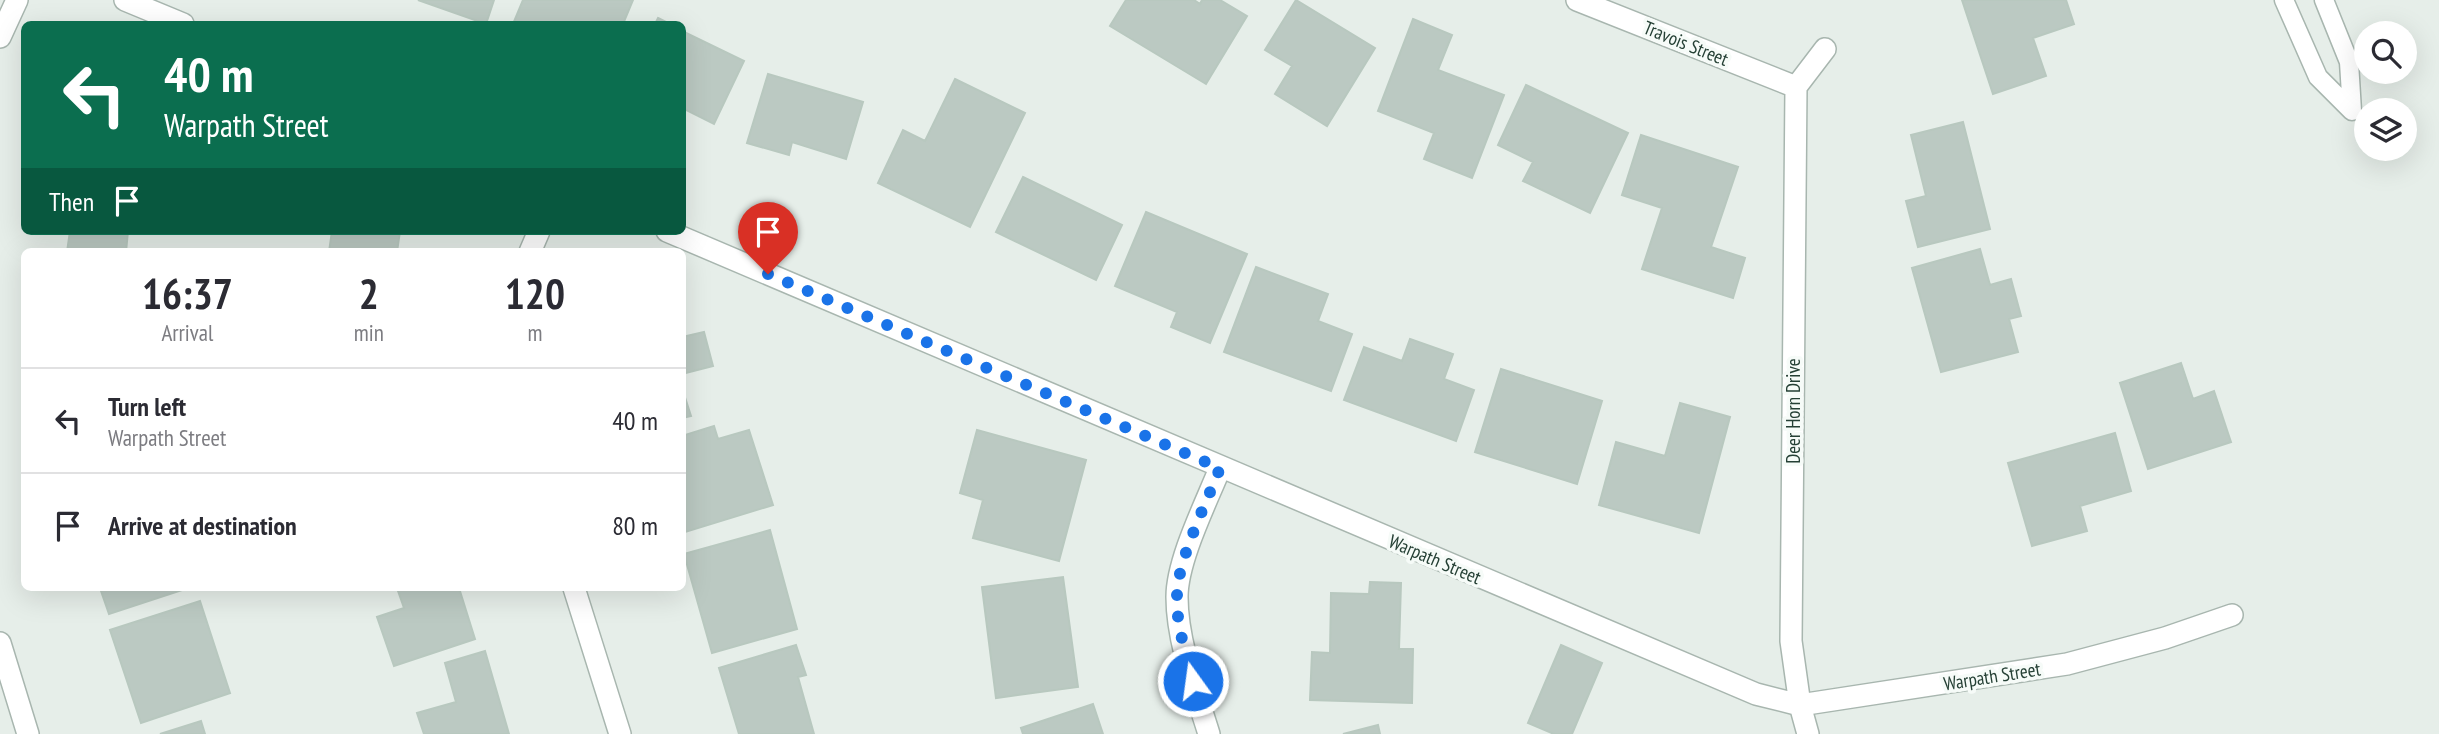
<!DOCTYPE html>
<style>
body{margin:0;font-family:"PT Sans Narrow",sans-serif;background:#f7f7f7;color:#2b2b33;height:100vh;display:flex;flex-direction:column;font-size:26px;white-space:nowrap}
*{box-sizing:border-box;margin:0}
p{font-size:23px;color:#7c7c81}
.icon{flex:none;width:38px;height:38px;fill:none;stroke:currentColor;stroke-width:2;stroke-linecap:round;stroke-linejoin:round}
.map{position:relative;flex:1;overflow:hidden}
.drawer{position:absolute;left:21px;top:248px;width:665px;height:343px;display:flex;flex-direction:column;background:#fff;border-radius:10px;box-shadow:0 7px 28px #0002}
.drawer>*{flex:none}
.top-card{position:absolute;left:21px;top:21px;width:665px;height:214px;border-radius:10px;box-shadow:0 7px 28px #0002;background:#0b6e4f;color:#fff;overflow:hidden}
.controls{position:absolute;left:2354px;top:21px;display:grid;gap:14px}
.controls a{display:grid;place-items:center;width:63px;height:63px;border-radius:50%;background:#fff;box-shadow:0 7px 28px #0002;font-size:35px}
.pin{position:absolute;display:grid;place-items:center;width:60px;height:60px;color:#fff;margin:-72px -30px;border-radius:50% 50% 50% 0;rotate:-45deg;box-shadow:0 0 7px #0007}
.pin .icon{rotate:45deg}
.me{position:absolute;width:77px;margin:-38px;rotate:346deg;stroke-linejoin:round;filter:drop-shadow(0 0 5px #0008)}
.turn{display:flex;align-items:center;gap:24px;height:147px;padding:0 28px;font-size:32px}
.turn .icon{width:91px;height:91px;stroke-width:2.5}
.turn b{display:block;font-size:49px;line-height:60px}
.then{display:flex;align-items:center;height:66px;padding:0 28px;background:#0003;gap:14px;font-size:26px}
.eta{display:flex;justify-content:space-evenly;align-items:center;height:119px;text-align:center}
.eta b{font-size:42px;font-weight:600;line-height:49px}
ul{padding:0;list-style:none}
li{display:flex;align-items:center;gap:21px;height:105px;padding:0 28px;border-top:2px solid #e1e1e2}
li div{flex:1}
li b{display:block;font-size:26px}
li em{font-style:normal}
.map>svg:first-child{display:block}
.building{fill:#bbc9c2;stroke:#b8c8bf;stroke-width:2}
.lines{fill:none;stroke-linecap:round;stroke-linejoin:round}
.service-casing{stroke:#a8b6af;stroke-width:21}
.minor-casing{stroke:#a8b6af;stroke-width:24}
.tertiary-casing{stroke:#a8b6af;stroke-width:24}
.service{stroke:#fff;stroke-width:18}
.minor{stroke:#fff;stroke-width:21}
.tertiary{stroke:#fff;stroke-width:21}
.route{stroke:#1a73e8;stroke-width:12;stroke-dasharray:0 21.6}
.labels{text-anchor:middle;dominant-baseline:central;stroke-width:7;stroke-linejoin:round;paint-order:stroke}
.street-label{font-size:19px;fill:#254035;stroke:#f6fbf8}
</style>
<div class="map">
<svg width="2439" height="734" viewBox="0 0 2439 734">
<rect width="100%" height="100%" fill="#e6eee9"/>
<path class="building" d="M418 0H494L486 24Z
M523 0H633L623 24H513Z
M1126 0H1194L1200 4 1202 0H1220L1247 16 1206 84 1110 26Z
M1296 0 1375 48 1327 126 1275 94 1292 66 1265 50Z
M1962 0H2066L2074 24 2033 38 2046 76 1993 94Z
M658 18 670 24H655Z
M1413 19 1452 35 1438 70 1504 95 1472 178 1424 159 1434 133 1378 111Z
M682 31 744 61 714 124 682 108Z
M768 74 863 102 846 159 792 142 789 155 747 143Z
M955 79 1025 113 970 227 878 183 903 130 925 141Z
M1526 85 1628 133 1590 213 1523 181 1533 162 1498 145Z
M1963 122 1990 229 1918 247 1906 201 1926 196 1911 135Z
M1641 135 1738 167 1711 247 1745 258 1733 298 1642 269 1662 208 1622 195Z
M1023 177 1122 225 1096 280 996 232Z
M1146 212 1247 254 1210 343 1171 327 1177 312 1115 286Z
M70 231H128L126 252H67Z
M332 231H400L397 252H329Z
M1980 249 1990 285 2011 279 2021 316 2009 319 2018 352 1941 372 1912 268Z
M1256 267 1328 294 1318 321 1352 334 1331 391 1224 352Z
M704 332 713 366 682 374V337Z
M1410 339 1453 354 1444 379 1474 390 1456 441 1344 400 1364 347 1402 361Z
M2181 363 2193 399 2214 391 2231 442 2148 469 2120 383Z
M1501 369 1602 401 1577 484 1475 452Z
M682 388 691 416 682 418Z
M1680 403 1730 417 1699 533 1599 505 1616 442 1665 456Z
M714 426 718 439 749 430 773 505 682 533V436Z
M977 430 1086 460 1059 561 973 538 983 500 960 493Z
M2115 433 2131 491 2080 506 2087 531 2032 546 2008 463Z
M770 530 797 629 712 653 684 554Z
M1063 577 1078 687 996 698 982 587Z
M1370 582 1401 583 1399 649H1413L1412 703 1310 700 1312 652 1330 653 1331 593 1369 594Z
M100 588H184L185 589 109 614Z
M397 588H459L475 639 394 666 377 617 404 608Z
M200 601 230 693 141 723 110 630Z
M796 645 806 675 798 677 814 734H739L719 668Z
M1561 645 1602 663 1572 734H1554L1528 723Z
M485 651 509 734H424L417 713 456 702 445 663Z
M1093 704 1103 734H1023L1021 728Z
M201 721 205 734H160Z
M1378 725 1380 734H1343Z"/>
<g class="lines">
<g class="service-casing">
<path id="service" d="M2284 0 2318 77 2352 111 2349 62 2324 0"/>
</g>
<g class="minor-casing">
<path id="minor" d="M125 0 183 24
M1577 0 1796 87
M1796 87 1791 641 1800 705 1808 734
M1796 87 1825 49
M667 231 1756 694 1800 705 2067 664 2165 638 2232 615
M530 252 539 231
M574 588 620 734
M1209 734C1196 692 1177 641 1177 597 1177 560 1206 503 1220 468"/>
</g>
<g class="tertiary-casing">
<path id="tertiary" d="M0 37 17 0
M0 643 28 734"/>
</g>
<use href="#service" class="service"/>
<use href="#minor" class="minor"/>
<use href="#tertiary" class="tertiary"/>
</g>
<g class="lines">
<path class="route" d="M768 274 1220 468C1207 502 1177 561 1177 596 1176 624 1186 654 1193 681"/>
</g>
<g class="labels">
<g class="street-label">
<text transform="translate(1686 43) rotate(22)">Travois Street</text>
<text transform="translate(1793 411) rotate(-90)">Deer Horn Drive</text>
<text transform="translate(1435 559) rotate(23)">Warpath Street</text>
<text transform="translate(1992 676) rotate(-9)">Warpath Street</text>
</g>
</g>
</svg>
<div class="controls">
<a><svg class="icon" aria-label="search" viewBox="0 0 24 24"><circle cx="10" cy="10" r="6"/><path d="M15 15l6 6"/></svg></a>
<a><svg class="icon" aria-label="layers" viewBox="0 0 24 24"><path d="M12 4l9 5-9 5-9-5zM3 14l9 5 9-5"/></svg></a>
</div>
<div class="pin" style="left:768px;top:274px;background:#d93025"><svg class="icon" aria-label="arrive" viewBox="0 0 24 24"><path d="M6 21V4h12l-3 4 3 4H6"/></svg></div>
<svg class="me" style="left:1193px;top:681px" viewBox="-20 -20 40 40"><circle r="17" fill="#1a73e8" stroke="#fff" stroke-width="3"/><path d="M0-11L8 9 0 5-8 9z" fill="#fff"/></svg>
<div class="top-card">
<div class="turn"><svg class="icon" aria-label="left" viewBox="0 0 24 24"><path d="M17 20v-9H6M10 6l-5 5 5 5"/></svg><div><b>40 m</b>Warpath Street</div></div>
<div class="then">Then<svg class="icon" aria-label="arrive" viewBox="0 0 24 24"><path d="M6 21V4h12l-3 4 3 4H6"/></svg></div>
</div>
<section class="drawer">
<div class="eta">
<div><b>16:37</b><p>Arrival</p></div>
<div><b>2</b><p>min</p></div>
<div><b>120</b><p>m</p></div>
</div>
<ul>
<li><svg class="icon" aria-label="left" viewBox="0 0 24 24"><path d="M17 20v-9H6M10 6l-5 5 5 5"/></svg><div><b>Turn left</b><p>Warpath Street</p></div><em>40 m</em></li>
<li><svg class="icon" aria-label="arrive" viewBox="0 0 24 24"><path d="M6 21V4h12l-3 4 3 4H6"/></svg><div><b>Arrive at destination</b></div><em>80 m</em></li>
</ul>
</section>
</div>
